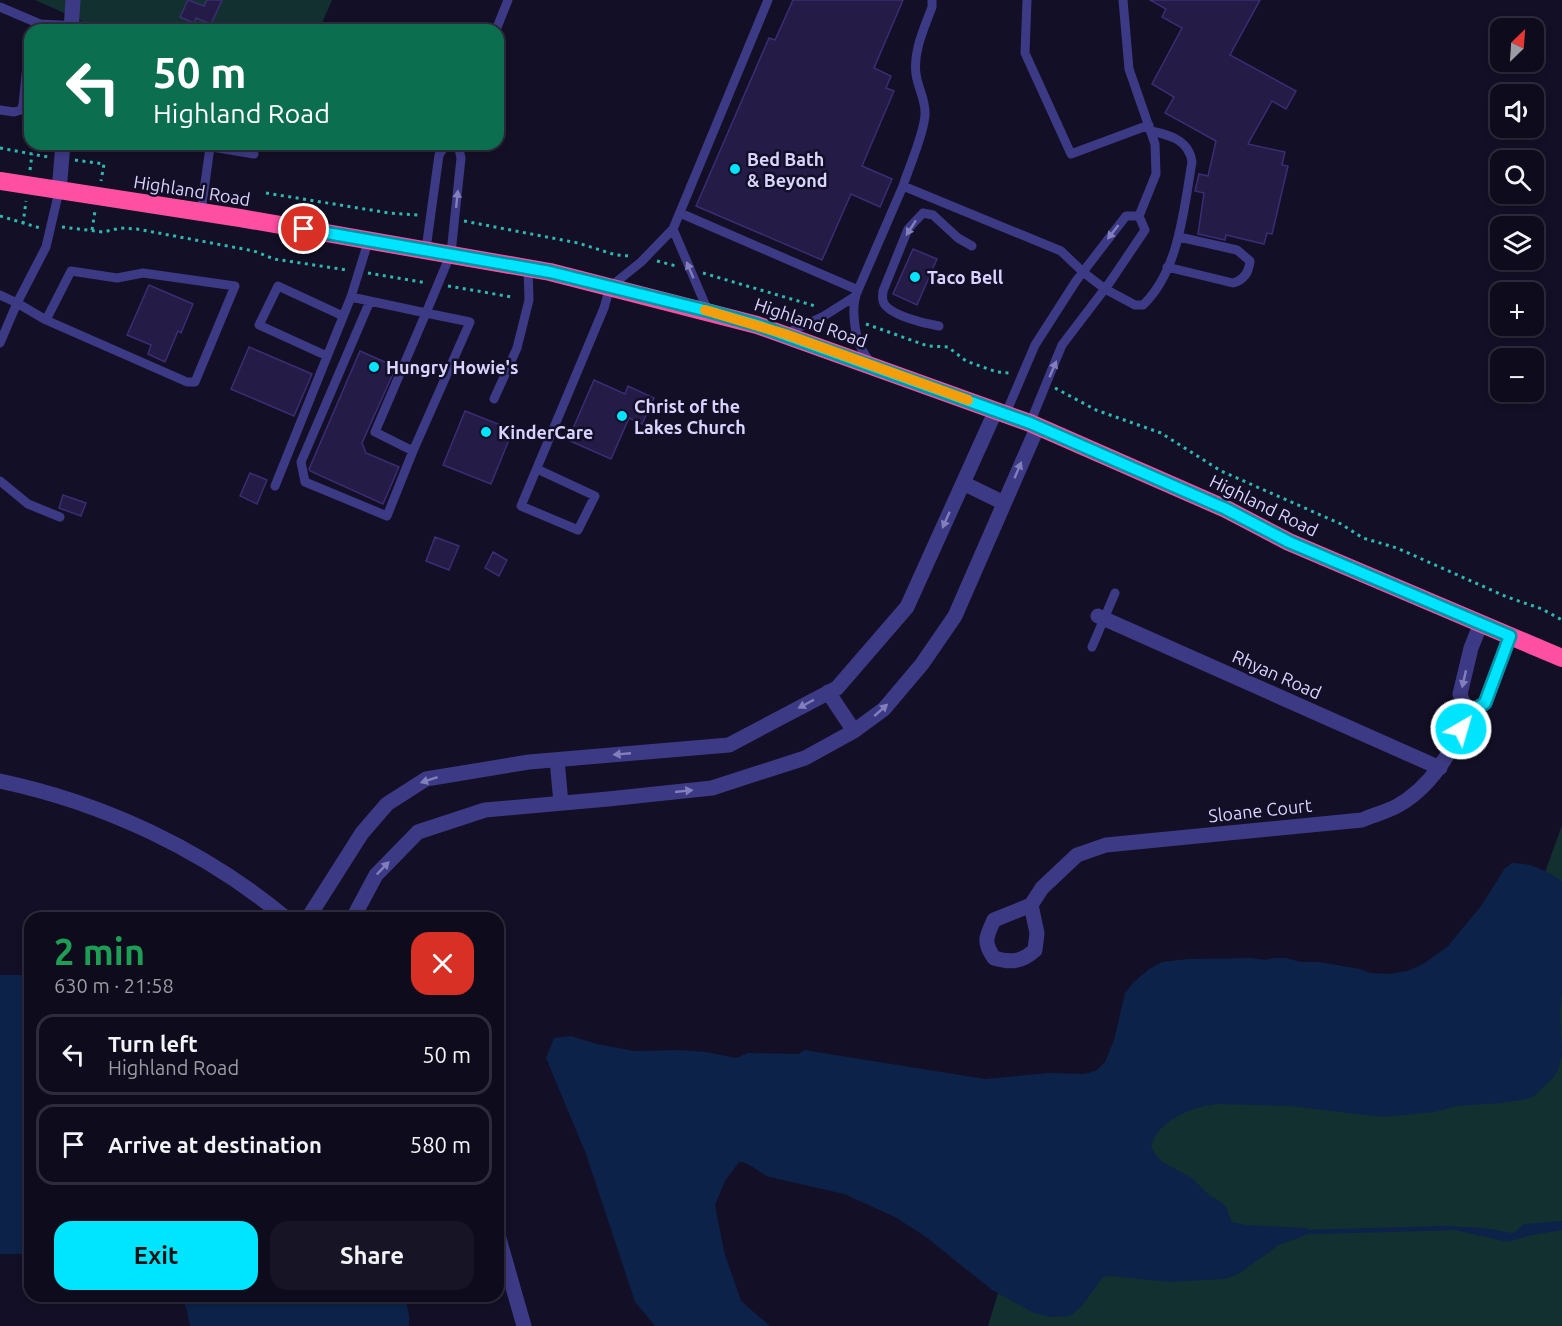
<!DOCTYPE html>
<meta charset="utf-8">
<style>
body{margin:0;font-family:Ubuntu,sans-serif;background:#171425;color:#f1f3f6;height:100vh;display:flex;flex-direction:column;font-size:22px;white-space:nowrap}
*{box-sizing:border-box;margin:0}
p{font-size:20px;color:#9b9ba3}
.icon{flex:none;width:33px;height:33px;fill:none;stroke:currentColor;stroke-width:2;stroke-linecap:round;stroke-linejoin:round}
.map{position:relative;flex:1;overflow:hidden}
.panel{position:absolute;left:24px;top:912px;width:480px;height:390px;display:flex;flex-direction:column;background:#0e0b1c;border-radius:18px;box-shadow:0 3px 9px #0003,0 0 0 2px #2e2b3b}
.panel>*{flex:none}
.banner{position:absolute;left:24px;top:24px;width:480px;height:126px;border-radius:18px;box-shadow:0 3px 9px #0003,0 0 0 2px #2e2b3b;background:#0b6e4f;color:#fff;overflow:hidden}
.needle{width:39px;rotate:25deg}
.fabs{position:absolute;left:1490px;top:18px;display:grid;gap:12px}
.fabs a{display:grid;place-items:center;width:54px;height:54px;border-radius:12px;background:#0e0b1c;box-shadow:0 3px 9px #0003,0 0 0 2px #2e2b3b;font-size:30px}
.pin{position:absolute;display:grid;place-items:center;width:51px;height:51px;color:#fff;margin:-26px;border:3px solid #fff;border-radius:50%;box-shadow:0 2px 6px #0007}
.me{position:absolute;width:66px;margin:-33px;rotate:38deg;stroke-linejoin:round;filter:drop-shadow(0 0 4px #0008)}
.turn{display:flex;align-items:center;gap:21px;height:126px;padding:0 30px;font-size:27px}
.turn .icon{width:78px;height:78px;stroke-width:2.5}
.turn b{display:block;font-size:42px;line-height:51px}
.round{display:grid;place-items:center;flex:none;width:63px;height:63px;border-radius:18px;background:#171425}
.summary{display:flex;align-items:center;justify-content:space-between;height:102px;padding:0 30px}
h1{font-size:36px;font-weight:700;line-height:45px;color:#1e9e55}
.cta{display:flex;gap:12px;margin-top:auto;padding:12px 30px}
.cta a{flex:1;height:69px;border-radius:18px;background:#00e5ff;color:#111;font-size:24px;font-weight:700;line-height:69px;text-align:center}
.cta a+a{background:#171425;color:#f1f3f6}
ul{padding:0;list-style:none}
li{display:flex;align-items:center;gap:18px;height:81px;margin:0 12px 9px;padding:0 18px;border:3px solid #2e2b3b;border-radius:18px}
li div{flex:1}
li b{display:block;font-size:22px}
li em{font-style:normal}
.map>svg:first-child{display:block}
.green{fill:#12302f}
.water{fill:#0c2248}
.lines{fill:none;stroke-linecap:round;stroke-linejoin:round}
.stream{stroke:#0c2248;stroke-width:4.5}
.building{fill:#241b47;stroke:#3b2d73;stroke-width:1.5}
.path{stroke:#2fb8b0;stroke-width:3;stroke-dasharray:3 4.5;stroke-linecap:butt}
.lane{stroke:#3d3a85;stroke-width:9}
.street{stroke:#3d3a85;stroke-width:15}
.highway{stroke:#ff4fa3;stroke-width:18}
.oneway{fill:#837fbc}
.route-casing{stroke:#0095a6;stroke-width:15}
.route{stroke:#00e5ff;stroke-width:10}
.slow{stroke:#f59e0b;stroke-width:10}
.poi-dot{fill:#00e5ff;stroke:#130f26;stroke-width:2}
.labels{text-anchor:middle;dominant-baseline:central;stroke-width:5;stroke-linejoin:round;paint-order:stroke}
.poi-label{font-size:18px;font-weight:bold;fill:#d9d4ff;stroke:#130f26;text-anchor:start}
.street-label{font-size:18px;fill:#d9d4ff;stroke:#130f26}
</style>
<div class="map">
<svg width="1562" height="1326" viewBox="0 0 1562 1326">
<rect width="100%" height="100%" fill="#130f26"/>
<path class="green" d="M35 0H332L319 30H102Z
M1562 825V1326H988L1004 1273 1187 1079H1491L1538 892Z"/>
<path class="water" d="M1512 863C1531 863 1547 871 1562 881V992L1560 1013 1562 1055 1558 1070 1553 1078 1534 1096 1527 1099 1501 1103 1456 1106 1435 1112 1383 1117 1289 1106 1217 1104C1193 1107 1157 1120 1151 1147L1157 1157 1164 1163 1192 1178 1209 1195 1222 1203 1226 1207 1232 1222 1246 1225 1306 1228 1310 1231 1306 1235 1279 1245 1238 1274 1225 1279 1169 1282 1111 1276 1103 1277 1082 1306 1070 1316 1050 1317 1034 1313 992 1290 926 1237 895 1217 844 1194 769 1177C759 1173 750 1162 739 1162L725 1181 715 1205 724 1251 741 1301 770 1326H655L635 1302 586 1154 546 1058 554 1038 571 1036 597 1044 634 1051 679 1050 706 1052 736 1058 748 1053 799 1054 804 1050 985 1079 1049 1073 1085 1074 1097 1070 1105 1062 1114 1040 1125 993 1134 982 1149 969 1162 962 1188 959 1251 958 1266 960 1273 958H1286L1301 962H1319L1360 969 1370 973 1387 974 1407 971 1423 964 1447 947 1481 906 1505 868Z
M0 975H20L30 977V1254H0Z
M1562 1221V1230L1531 1235 1508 1242 1450 1229 1445 1226 1485 1228 1511 1233 1515 1232 1524 1224Z
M181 1296H405L409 1315V1326H190L187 1311Z"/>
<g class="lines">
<path class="stream" d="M1309 1232 1451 1228"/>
</g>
<path class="building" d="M188 0 204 6 207 0H222L211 24 196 18 194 23 180 17Z
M793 0H903L874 68 891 76 886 88 894 91 862 166 892 179 880 207 851 194 822 260 696 206 769 38 775 40Z
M1150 0H1260L1230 55 1296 91 1286 109 1272 101 1248 144 1285 152 1282 165 1288 166 1272 234 1267 233 1264 244 1226 235 1225 240 1198 234 1204 193 1195 191 1199 174 1208 176 1216 141 1165 113 1174 97 1152 84 1182 28 1162 17 1166 9Z
M913 249 937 259 917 305 893 294Z
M149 285 193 304 181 333 178 331 165 362 148 354 151 345 127 335Z
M249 347 312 374 294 416 231 389Z
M360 351 396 367 362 443 366 453 399 467 383 504 310 471 309 469Z
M594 380 625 394 628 386 654 398 642 424 629 418 611 459 568 440Z
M465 411 513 430 491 484 443 465Z
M250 473 267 480 257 504 240 496Z
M63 495 86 503 81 516 59 508Z
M435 537 459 546 449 570 426 561Z
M493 552 507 560 499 576 485 568Z"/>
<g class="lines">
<path class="path" d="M0 148 48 157
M75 160 104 164 101 181
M30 170 32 154
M266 193 389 213 419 215
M0 216 40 228
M464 221 578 243 616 255 630 256
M23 224 26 201
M62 227 103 232 121 228 137 229 254 251 274 259 347 270
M92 230 95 211
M657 261 676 266
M368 273 427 283
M703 273 815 306
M448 286 512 297
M866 324 928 346 948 347 966 361 997 372 1010 373
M1055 388 1096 410 1161 433 1221 471 1341 524 1363 538 1397 548 1507 597 1542 609 1562 620"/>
<path class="lane" d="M1027 0 1025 53 1071 154 1149 125
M1123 0 1129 69 1155 144 1156 174 1139 216
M0 7 40 24 99 27 110 30
M496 30 508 0
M0 110 14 112 21 110 23 105 30 35
M194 144 254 154
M903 186C909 167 924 134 925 115 926 100 918 89 916 74 913 51 924 29 932 7V0
M201 212 210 147
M680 213 858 290 903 186 1061 251 1083 272 1105 289 1135 305H1143C1179 271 1184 208 1192 162 1189 140 1170 135 1151 131
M673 229 708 311
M426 249 439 155 446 144
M1167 267 1233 283C1244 280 1249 272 1250 261L1237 250 1179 237
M858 290C851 304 854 328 859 343 861 350 867 357 871 364
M0 295 17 303 0 343
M351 297 426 313 375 432 413 451 470 322 426 313 451 253 461 158 458 144
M370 301 301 462 305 482 387 516 413 451
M46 320 71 271 117 278 143 273 235 286 195 382H187L46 320 17 303 46 247 59 191
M939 326C926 324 887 315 883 301 882 297 883 294 883 291L908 229 923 213 933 215 958 238 972 246
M785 334 824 316 854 297
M327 356 259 325 278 286 343 316
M494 399 517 348 529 300 528 268
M1006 413 1035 345 1076 281 1126 216H1139L1145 230 1110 282 1062 345 1030 423
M537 469 595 496 578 530 521 506 604 308 610 287 641 262 673 229 768 0
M0 481 28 504 60 517
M275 486 351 297 369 239
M1092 647 1115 593"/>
<path class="street" d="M71 30 73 0
M59 191 63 144
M963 483 1004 503
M1098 616 1440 768
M1481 623 1471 648 1460 694 1467 715 1485 703 1510 636
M828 692 854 731
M557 760 561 803
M0 781C104 803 204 850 286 918
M1031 905 1037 933 1035 950C1022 962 1011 963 994 958 983 942 986 937 994 920L1031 905 1042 888 1077 855 1106 845 1362 820C1373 815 1386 812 1397 806 1432 787 1453 750 1467 715
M308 918 362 833 387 804 426 779 529 762 729 745 837 688 907 607 996 410
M353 918 376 875 418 832 485 810 608 799 712 788 805 758 854 731 884 709 922 664 955 616 1038 426
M498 1235 524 1326"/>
<path class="highway" d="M0 181 240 218 550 272 757 325 1030 423 1226 509 1289 542 1562 658"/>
</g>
<defs><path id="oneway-solid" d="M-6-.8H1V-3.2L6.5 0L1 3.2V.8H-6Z" transform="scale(1.5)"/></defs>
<g class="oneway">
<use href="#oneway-solid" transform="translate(457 199) rotate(-84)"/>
<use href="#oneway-solid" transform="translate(911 228) rotate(123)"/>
<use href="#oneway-solid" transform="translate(1113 232) rotate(128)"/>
<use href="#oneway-solid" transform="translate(690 270) rotate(-113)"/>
<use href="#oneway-solid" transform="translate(1053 369) rotate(-67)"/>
<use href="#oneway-solid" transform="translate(1018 470) rotate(-67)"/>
<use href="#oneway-solid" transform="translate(946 520) rotate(114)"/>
<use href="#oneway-solid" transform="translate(1464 679) rotate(103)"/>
<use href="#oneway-solid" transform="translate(806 704) rotate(152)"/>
<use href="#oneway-solid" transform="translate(881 710) rotate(-42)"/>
<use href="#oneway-solid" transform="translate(622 754) rotate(175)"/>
<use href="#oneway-solid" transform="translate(429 780) rotate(162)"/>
<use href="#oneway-solid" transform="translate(684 791) rotate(-6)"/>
<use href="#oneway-solid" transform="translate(383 868) rotate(-46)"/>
</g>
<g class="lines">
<g class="route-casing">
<path id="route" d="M304 229 550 272 708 311 757 325 1030 423 1226 509 1289 542 1510 636 1485 703 1467 715 1461 729"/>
</g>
<use href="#route" class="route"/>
<path class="slow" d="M705 310 785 334 968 400"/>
</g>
<g class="poi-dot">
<circle cx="735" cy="169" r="6"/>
<circle cx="915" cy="277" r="6"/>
<circle cx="374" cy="367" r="6"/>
<circle cx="622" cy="416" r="6"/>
<circle cx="486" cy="432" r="6"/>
</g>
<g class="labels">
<g class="poi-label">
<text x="747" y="159">Bed Bath<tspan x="747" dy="21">&amp; Beyond</tspan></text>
<text x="927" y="277">Taco Bell</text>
<text x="386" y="367">Hungry Howie's</text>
<text x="634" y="406">Christ of the<tspan x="634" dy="21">Lakes Church</tspan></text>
<text x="498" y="432">KinderCare</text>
</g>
<g class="street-label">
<text transform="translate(192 190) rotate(9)">Highland Road</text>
<text transform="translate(811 322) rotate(19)">Highland Road</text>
<text transform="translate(1264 505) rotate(26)">Highland Road</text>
<text transform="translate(1277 674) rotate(24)">Rhyan Road</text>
<text transform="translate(1260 810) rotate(-6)">Sloane Court</text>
</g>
</g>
</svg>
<div class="fabs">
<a><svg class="needle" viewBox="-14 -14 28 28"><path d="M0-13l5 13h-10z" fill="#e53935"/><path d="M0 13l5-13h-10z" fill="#9b9ba3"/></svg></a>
<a><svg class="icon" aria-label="sound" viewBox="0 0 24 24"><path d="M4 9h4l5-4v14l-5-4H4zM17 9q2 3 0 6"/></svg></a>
<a><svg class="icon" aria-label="search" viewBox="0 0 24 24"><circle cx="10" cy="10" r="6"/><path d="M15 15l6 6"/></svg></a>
<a><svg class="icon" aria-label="layers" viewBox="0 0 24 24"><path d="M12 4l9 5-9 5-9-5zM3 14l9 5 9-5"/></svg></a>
<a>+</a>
<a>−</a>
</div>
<div class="pin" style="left:304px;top:229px;background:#d93025"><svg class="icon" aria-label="arrive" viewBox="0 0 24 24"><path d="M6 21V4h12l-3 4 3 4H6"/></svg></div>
<svg class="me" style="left:1461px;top:729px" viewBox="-20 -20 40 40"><circle r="17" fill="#00e5ff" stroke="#fff" stroke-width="3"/><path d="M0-11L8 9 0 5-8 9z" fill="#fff"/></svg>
<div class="banner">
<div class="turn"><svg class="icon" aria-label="left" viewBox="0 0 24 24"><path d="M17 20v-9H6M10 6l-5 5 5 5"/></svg><div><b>50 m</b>Highland Road</div></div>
</div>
<section class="panel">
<div class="summary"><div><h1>2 min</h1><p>630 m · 21:58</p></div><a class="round" style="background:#d93025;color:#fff"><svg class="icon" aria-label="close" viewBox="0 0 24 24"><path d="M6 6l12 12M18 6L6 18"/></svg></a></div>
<ul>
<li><svg class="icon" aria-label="left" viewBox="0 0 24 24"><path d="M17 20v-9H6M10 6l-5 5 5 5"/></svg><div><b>Turn left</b><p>Highland Road</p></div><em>50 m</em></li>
<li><svg class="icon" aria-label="arrive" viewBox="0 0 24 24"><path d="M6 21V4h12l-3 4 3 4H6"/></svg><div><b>Arrive at destination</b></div><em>580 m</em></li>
</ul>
<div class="cta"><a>Exit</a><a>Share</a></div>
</section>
</div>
